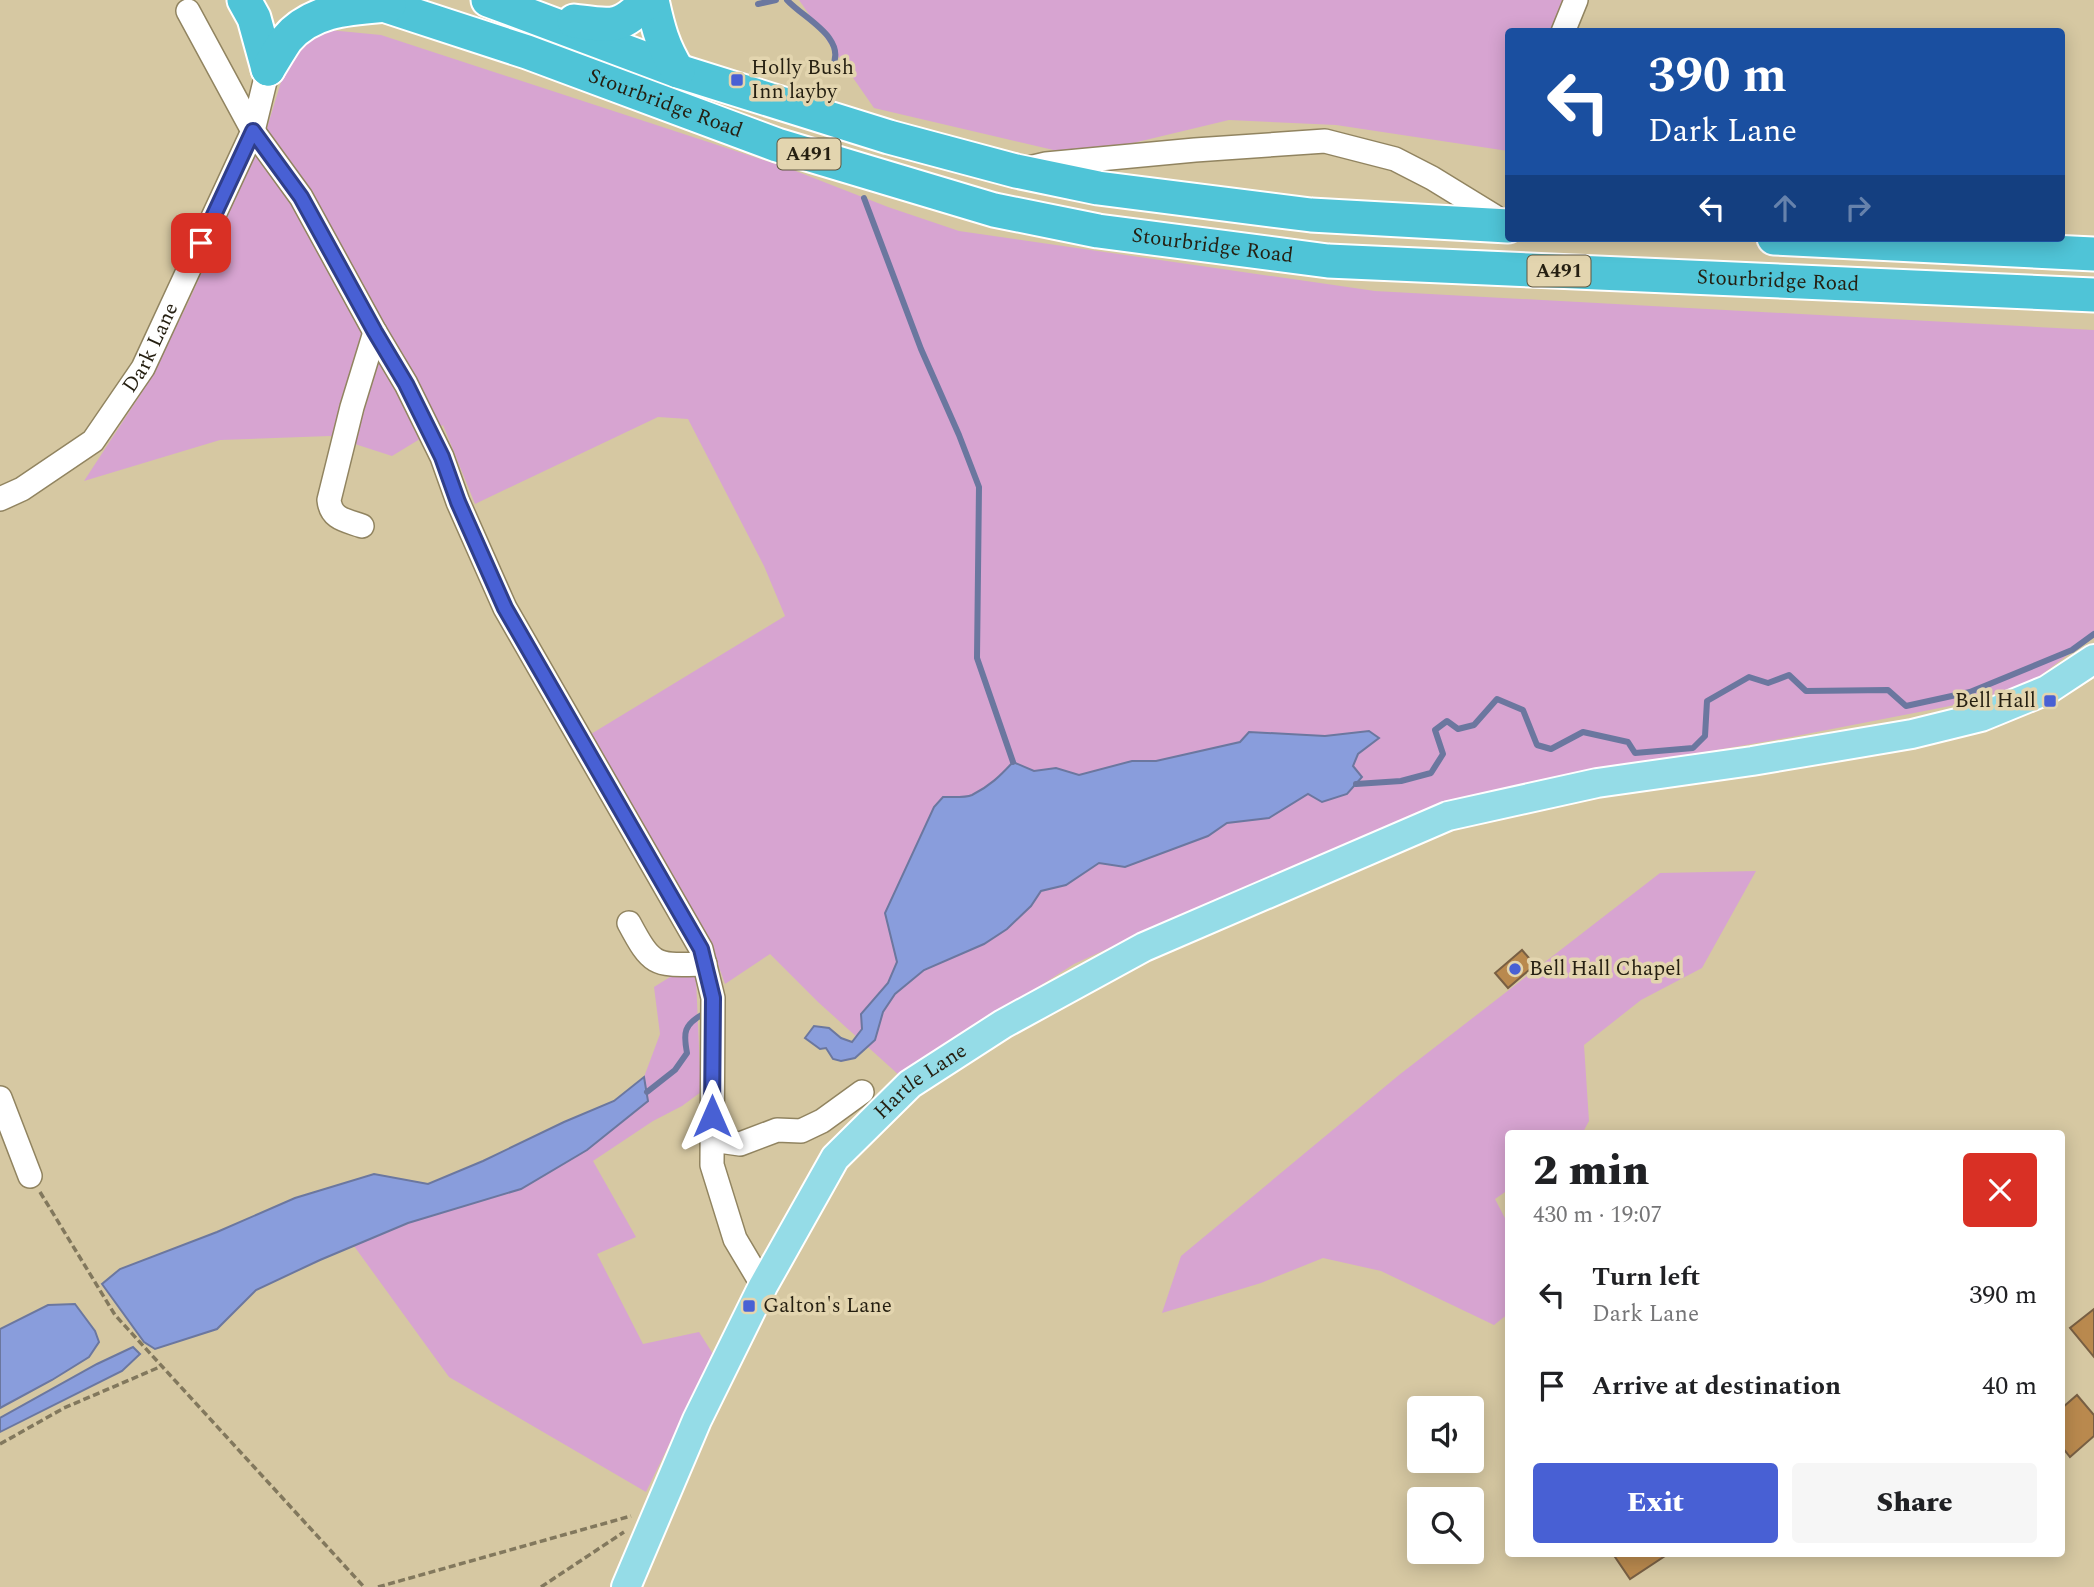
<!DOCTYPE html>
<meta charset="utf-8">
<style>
body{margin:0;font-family:Spectral,serif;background:#f6f6f6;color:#202124;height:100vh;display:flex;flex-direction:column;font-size:26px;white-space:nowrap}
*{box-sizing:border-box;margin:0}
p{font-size:23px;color:#757577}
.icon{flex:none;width:38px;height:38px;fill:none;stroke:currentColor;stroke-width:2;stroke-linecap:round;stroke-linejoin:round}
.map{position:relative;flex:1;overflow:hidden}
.side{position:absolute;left:1505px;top:1130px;width:560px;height:427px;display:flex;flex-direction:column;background:#fff;border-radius:7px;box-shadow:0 4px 18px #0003}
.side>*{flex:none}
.top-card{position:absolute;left:1505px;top:28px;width:560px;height:214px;border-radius:7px;box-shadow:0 4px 18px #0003;background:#1a4fa0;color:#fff;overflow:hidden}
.tools{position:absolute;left:1407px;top:1396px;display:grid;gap:14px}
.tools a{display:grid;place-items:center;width:77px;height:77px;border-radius:7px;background:#fff;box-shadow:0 4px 18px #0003;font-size:35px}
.pin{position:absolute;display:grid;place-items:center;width:60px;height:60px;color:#fff;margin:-30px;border-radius:14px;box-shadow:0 4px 10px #0006}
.me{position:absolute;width:77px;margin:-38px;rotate:0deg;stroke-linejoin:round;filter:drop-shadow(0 0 5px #0008)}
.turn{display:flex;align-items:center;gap:24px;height:147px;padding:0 28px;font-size:32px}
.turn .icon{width:91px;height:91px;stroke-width:2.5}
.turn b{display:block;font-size:49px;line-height:60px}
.lanes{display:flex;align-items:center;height:66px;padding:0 28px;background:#0003;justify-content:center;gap:35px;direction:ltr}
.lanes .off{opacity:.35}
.round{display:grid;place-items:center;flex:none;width:74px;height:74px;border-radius:7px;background:#f6f6f6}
.summary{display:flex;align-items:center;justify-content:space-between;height:119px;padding:0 28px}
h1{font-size:42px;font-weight:800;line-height:52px}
.button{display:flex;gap:14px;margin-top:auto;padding:14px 28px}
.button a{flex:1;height:80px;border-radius:7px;background:#4860d4;color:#fff;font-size:28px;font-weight:800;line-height:80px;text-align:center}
.button a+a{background:#f6f6f6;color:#202124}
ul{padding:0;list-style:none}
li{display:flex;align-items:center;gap:21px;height:91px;padding:0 28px}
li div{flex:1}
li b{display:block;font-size:26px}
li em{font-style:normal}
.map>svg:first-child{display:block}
.green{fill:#d7a4d1}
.water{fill:#899ddc;stroke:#6b779f;stroke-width:2}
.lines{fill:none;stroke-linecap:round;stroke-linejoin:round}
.stream{stroke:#6b779f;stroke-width:6}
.building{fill:#b9894e;stroke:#785f43;stroke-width:2}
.minor-casing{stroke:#918460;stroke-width:26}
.major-casing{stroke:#fff;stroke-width:32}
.highway-casing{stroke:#fff;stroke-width:37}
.path{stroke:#82785d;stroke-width:3.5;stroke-dasharray:7 3.5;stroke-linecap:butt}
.minor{stroke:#fff;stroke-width:23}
.major{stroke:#95dce7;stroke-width:28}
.highway{stroke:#4fc4d7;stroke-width:33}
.route-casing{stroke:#2f3e8a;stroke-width:18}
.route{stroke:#4860d4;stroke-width:12}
.poi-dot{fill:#4860d4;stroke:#e3d5af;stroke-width:2.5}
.labels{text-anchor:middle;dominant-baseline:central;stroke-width:7;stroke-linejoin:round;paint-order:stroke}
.shield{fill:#e3d5af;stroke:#5e5640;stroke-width:2}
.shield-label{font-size:19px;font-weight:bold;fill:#251f11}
.poi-label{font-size:21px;fill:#251f11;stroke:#e3d5af;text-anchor:start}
.street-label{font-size:21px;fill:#251f11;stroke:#e3d5af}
</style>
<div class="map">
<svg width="2094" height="1587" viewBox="0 0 2094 1587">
<rect width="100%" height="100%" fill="#d6c8a2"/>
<path class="green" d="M799 0H1576L1563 31 1508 32V151L1336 125 1229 120 1079 156 874 108Z
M319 29 381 35 788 168 888 207 959 231 1375 291 2094 330V635L2032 682 1986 699 1791 737 1619 767 1362 838 1199 907 1074 964 900 1076 818 1002 770 954 725 984 710 942 591 734 785 616 764 566 688 419 658 417 475 504 443 425 392 456 330 436 220 440 84 481 146 386 187 305 266 131 294 40Z
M1756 871 1702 968 1641 1000 1584 1045 1589 1121 1582 1134H1508V1190L1495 1199 1508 1224V1314L1494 1325 1381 1271 1323 1258 1261 1283 1162 1313 1181 1256 1399 1075 1660 873Z
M695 955 701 1092 682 1106 653 1121 593 1161 636 1237 597 1254 643 1344 699 1332 713 1354 646 1492 449 1377 354 1246 587 1150 648 1101 644 1077 660 1034 654 987 678 972Z"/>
<path class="water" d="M1369 731 1379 738 1358 754 1353 766 1362 777 1347 794 1322 802 1308 794 1269 818 1227 823 1208 836 1125 867 1099 863 1066 885 1041 891 1031 906 1007 929 984 944 924 970 895 994 883 1012 875 1040 855 1058 841 1061 833 1059 826 1048 820 1049 805 1038 814 1026 829 1028 841 1038 852 1042 862 1029 861 1014 888 983 897 962 885 913 934 807 943 797C952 797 965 798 972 795 990 786 1000 776 1013 762L1034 771 1056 768 1079 775 1132 761H1156L1240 742 1249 732 1325 736Z
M644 1077 648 1101 587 1150 521 1189 408 1223 320 1260 256 1290 217 1329 155 1349 144 1342 102 1284 120 1269 217 1232 295 1198 374 1174 428 1184 483 1161 564 1122 614 1101Z
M75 1304 95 1331 99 1342 89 1357 52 1380 0 1408V1329L48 1305Z
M133 1347 140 1354 122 1371 0 1432V1418L97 1364Z"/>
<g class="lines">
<path class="stream" d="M787 0C803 18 848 38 832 67L835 72
M758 4 776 0
M864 198 921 349 959 435 979 487 977 658 1013 762
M1356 784 1401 781 1431 773 1443 754 1435 730 1447 721 1458 729 1474 725 1497 699 1523 710 1537 745 1551 749 1583 732 1628 742 1635 753 1693 748 1705 736 1707 701 1749 677 1768 683 1789 675 1806 691 1888 690 1906 706 1970 692 2072 650 2094 634
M647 1092 675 1070 687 1053C683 1032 684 1025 703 1014"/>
</g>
<path class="building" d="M1522 950 1535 965 1508 988 1495 973Z
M2094 1309V1357L2070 1328Z
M2077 1395 2094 1415V1436L2070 1457 2062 1447V1408Z
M1613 1554H1668L1630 1579Z"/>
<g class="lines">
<g class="minor-casing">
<g id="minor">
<path d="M188 11 253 131 301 197 375 332 406 384 442 457 458 502 505 608 701 949 713 998 712 1165 735 1239 763 1286"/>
<path d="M1563 32 1576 0"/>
<path d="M1029 168 1046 164 1195 150 1325 141 1395 159 1432 178 1494 216 1505 225"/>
<path id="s1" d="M0 499 22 489 93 441 143 368 253 131 268 69"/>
<path d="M362 526C345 520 331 519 329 500L352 407 375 332"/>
<path d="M629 923C653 968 655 965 705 964"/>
<path d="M0 1098 30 1176"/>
<path d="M712 1140 740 1144 777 1130 801 1131 822 1121 862 1092"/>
</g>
</g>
<g class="major-casing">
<g id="major">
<path id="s2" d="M626 1587 697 1420 763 1286 835 1158 910 1084 1003 1024 1144 947 1448 816 1597 783 1752 761 1912 734 1981 717 2047 690 2094 659"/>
</g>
</g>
<g class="highway-casing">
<g id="highway">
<path d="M244 0 254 18 268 69"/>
<path id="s3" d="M368 0 527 52 777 145 994 210 1098 231 1328 261 2094 295"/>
<path d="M488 0 678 71 889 137 1016 171 1098 188 1311 215 1508 226"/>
<path d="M652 0C658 28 663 47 678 71"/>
<path d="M574 21C612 26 619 30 648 0"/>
<path d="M268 69C274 59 280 49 286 40 311 9 352 8 389 5"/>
<path d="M1774 238 2094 254"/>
</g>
</g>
<path class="path" d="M40 1192 115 1315 364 1587
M0 1444 64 1408 162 1366
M378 1587 631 1516
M541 1587 624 1532"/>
<use href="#minor" class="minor"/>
<use href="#major" class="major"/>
<use href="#highway" class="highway"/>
</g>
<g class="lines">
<g class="route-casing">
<path id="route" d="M201 243 253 131 301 197 375 332 406 384 442 457 458 502 505 608 701 949 713 998 712 1116"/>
</g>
<use href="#route" class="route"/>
</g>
<g class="poi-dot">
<rect x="730" y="73" width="14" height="14" rx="3.5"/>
<rect x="2043" y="694" width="14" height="14" rx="3.5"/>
<circle cx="1515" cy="969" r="7"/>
<rect x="742" y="1299" width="14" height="14" rx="3.5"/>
</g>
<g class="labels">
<g class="shield">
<rect x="777.5" y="138.5" width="63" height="31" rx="5"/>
<rect x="1527.5" y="255.5" width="63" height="31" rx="5"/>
</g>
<g class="shield-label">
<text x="809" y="154">A491</text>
<text x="1559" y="271">A491</text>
</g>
<g class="poi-label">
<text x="751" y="68">Holly Bush<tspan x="751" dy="24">Inn layby</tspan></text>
<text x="2036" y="701" text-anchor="end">Bell Hall</text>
<text x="1529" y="969">Bell Hall Chapel</text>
<text x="763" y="1306">Galton's Lane</text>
</g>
<g class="street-label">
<text stroke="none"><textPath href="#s3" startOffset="315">Stourbridge Road</textPath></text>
<text stroke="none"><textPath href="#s3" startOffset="882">Stourbridge Road</textPath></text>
<text stroke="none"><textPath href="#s3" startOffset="1449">Stourbridge Road</textPath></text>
<text stroke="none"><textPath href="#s1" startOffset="220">Dark Lane</textPath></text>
<text stroke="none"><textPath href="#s2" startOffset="593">Hartle Lane</textPath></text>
</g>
</g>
</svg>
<div class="tools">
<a><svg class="icon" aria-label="sound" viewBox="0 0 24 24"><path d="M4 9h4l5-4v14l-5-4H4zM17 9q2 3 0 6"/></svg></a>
<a><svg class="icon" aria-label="search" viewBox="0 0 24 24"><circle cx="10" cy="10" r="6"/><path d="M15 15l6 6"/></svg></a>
</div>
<div class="pin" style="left:201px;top:243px;background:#d93025"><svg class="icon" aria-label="arrive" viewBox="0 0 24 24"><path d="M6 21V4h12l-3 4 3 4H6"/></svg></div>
<svg class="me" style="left:712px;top:1116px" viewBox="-20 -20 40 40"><path d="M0-17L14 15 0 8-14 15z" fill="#4860d4" stroke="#fff" stroke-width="4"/></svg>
<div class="top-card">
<div class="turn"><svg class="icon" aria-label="left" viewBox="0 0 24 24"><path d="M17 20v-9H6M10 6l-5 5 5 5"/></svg><div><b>390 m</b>Dark Lane</div></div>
<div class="lanes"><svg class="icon" aria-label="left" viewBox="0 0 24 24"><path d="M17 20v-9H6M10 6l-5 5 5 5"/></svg><svg class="icon off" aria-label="ahead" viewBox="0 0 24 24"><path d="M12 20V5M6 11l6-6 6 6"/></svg><svg class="icon off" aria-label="right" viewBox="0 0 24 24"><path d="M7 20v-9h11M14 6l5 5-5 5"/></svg></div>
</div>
<section class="side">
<div class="summary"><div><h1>2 min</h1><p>430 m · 19:07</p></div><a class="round" style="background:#d93025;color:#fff"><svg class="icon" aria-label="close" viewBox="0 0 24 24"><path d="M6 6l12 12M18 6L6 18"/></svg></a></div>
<ul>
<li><svg class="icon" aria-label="left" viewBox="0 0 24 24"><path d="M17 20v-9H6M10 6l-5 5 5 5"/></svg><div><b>Turn left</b><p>Dark Lane</p></div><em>390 m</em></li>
<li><svg class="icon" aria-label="arrive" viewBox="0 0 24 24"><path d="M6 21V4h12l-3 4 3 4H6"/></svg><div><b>Arrive at destination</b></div><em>40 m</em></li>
</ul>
<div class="button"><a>Exit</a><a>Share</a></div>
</section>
</div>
